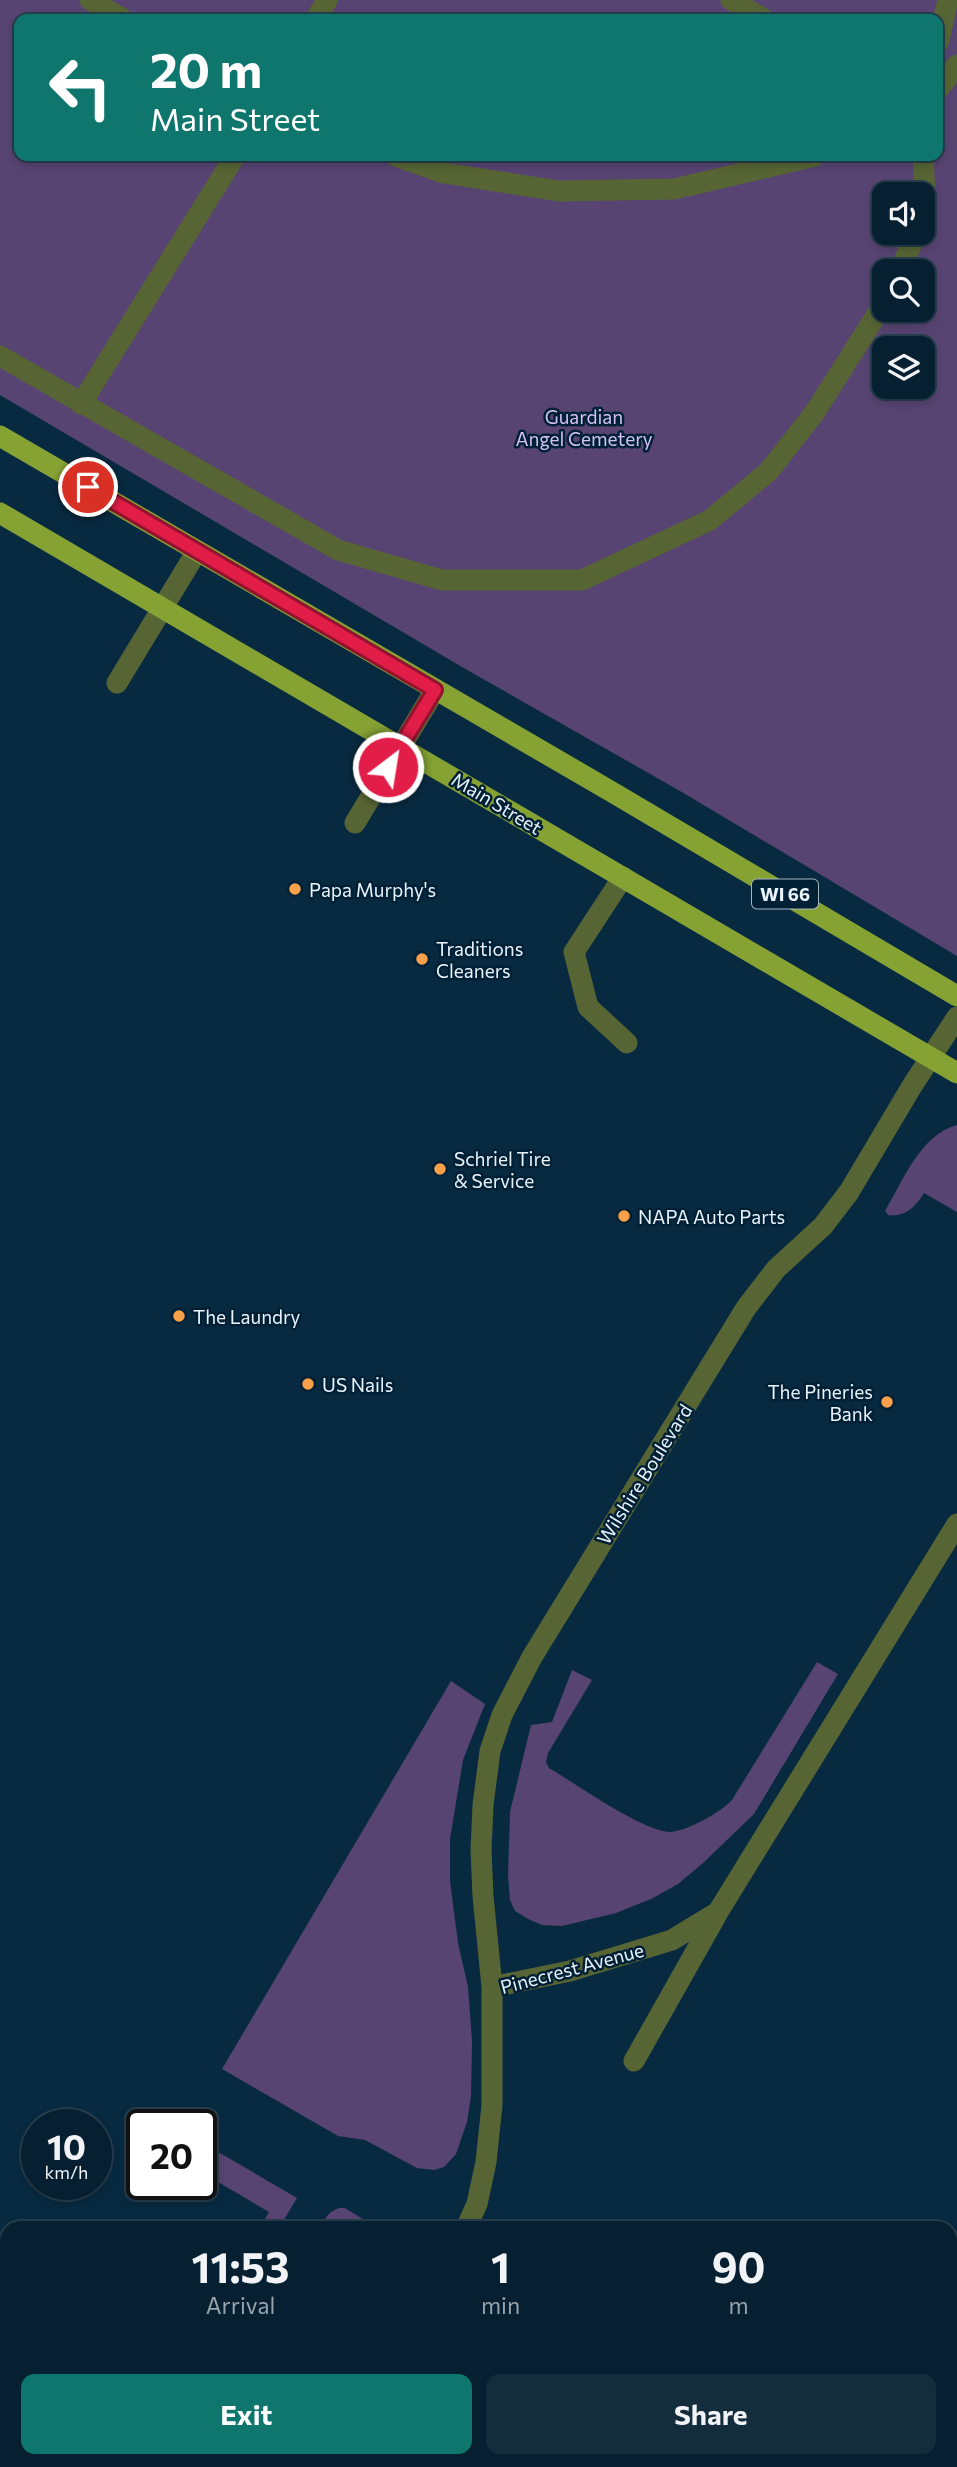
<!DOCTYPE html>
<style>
body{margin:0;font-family:Commissioner,sans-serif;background:#142d3d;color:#f1f3f6;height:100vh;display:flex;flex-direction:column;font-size:26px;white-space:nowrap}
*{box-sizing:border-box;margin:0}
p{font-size:23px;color:#98a3ab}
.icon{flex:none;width:38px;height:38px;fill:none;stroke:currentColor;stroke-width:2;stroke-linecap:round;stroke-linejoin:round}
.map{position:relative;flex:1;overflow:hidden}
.sheet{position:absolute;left:0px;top:2221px;width:957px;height:247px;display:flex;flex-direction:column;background:#062031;border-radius:21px 21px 0 0;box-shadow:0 4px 10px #0003,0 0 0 2px #273e4d}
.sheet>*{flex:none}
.hud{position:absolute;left:14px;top:14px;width:929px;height:147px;border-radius:14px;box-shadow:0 4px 10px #0003,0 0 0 2px #273e4d;background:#0f766e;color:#fff;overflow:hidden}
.buttons{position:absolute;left:872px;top:182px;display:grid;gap:14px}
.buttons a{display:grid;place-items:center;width:63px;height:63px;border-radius:14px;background:#062031;box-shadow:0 4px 10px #0003,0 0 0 2px #273e4d;font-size:35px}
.speed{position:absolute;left:21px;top:2109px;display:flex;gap:14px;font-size:35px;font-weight:700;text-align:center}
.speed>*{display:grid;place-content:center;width:91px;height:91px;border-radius:50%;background:#062031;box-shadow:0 4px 10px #0003,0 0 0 2px #273e4d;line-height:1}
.speed small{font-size:18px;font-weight:400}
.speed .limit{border:4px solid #111;border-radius:10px;background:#fff;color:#111}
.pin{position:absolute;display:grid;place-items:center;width:60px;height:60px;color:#fff;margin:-30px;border:4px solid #fff;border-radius:50%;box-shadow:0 2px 7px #0007}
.me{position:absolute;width:77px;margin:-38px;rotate:31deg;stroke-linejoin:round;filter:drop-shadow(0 0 5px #0008)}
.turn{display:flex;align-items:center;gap:24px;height:147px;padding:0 21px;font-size:32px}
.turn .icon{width:91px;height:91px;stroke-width:2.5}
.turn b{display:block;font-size:49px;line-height:60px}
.eta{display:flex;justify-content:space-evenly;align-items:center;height:119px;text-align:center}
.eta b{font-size:42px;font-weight:700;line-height:49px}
.primary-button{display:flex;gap:14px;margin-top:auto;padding:14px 21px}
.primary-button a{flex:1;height:80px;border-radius:14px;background:#0f766e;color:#fff;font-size:28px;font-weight:700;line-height:80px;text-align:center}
.primary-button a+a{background:#142d3d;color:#f1f3f6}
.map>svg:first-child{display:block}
.green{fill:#574472;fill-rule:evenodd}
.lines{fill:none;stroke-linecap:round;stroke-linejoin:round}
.minor{stroke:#576534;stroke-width:21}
.major{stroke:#86a233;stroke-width:21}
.route-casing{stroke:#92132f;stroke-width:18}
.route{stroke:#e11d48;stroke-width:12}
.poi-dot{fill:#f8a14a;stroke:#002036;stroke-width:2.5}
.labels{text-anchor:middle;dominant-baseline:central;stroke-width:5;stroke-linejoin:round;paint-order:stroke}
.shield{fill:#002036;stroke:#a4b4c0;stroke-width:2}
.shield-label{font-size:18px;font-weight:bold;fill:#eaf3fb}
.park-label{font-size:19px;fill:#d6c0f8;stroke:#002036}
.street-label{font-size:19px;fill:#eaf3fb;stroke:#002036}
.poi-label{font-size:19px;fill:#eaf3fb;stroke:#002036;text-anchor:start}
</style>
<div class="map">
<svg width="957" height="2467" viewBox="0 0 957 2467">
<rect width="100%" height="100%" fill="#082a41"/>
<path class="green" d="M0 0H957V956L680 791 462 667 0 395ZM19 19H938V156H19ZM884 194H922V233H884ZM884 271H922V310H884ZM884 348H922V387H884Z
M957 1125V1212L924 1193C915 1207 906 1217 888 1215L885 1211C903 1181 920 1135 957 1125Z
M817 1662 838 1674 754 1814 703 1863 678 1884 651 1899 616 1913 562 1926 542 1925 528 1919 515 1911 510 1900 508 1875 510 1812 531 1725 552 1722 572 1670 592 1680 548 1753 546 1762 549 1768C576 1784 641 1830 669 1832 686 1832 721 1812 732 1800Z
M451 1681 485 1704 463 1760 450 1839V1881L458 1943 468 1987 472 2041 471 2096 467 2122 456 2154 444 2167 434 2170 417 2168 365 2140 338 2136 222 2069Z
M201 2142 297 2198 279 2228H260L269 2212 201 2172Z
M339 2208H345L377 2228 326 2227 324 2223C326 2215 331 2211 339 2208Z
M242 2461V2460L297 2461 293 2467H238Z"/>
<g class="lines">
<path class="minor" d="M90 0 123 19
M731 0 764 19
M316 19 327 0
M938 43 948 0
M938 90 957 65
M396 156 444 173 559 191 674 189 815 156
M922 221 926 212 923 156
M899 271 917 233
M0 356 338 550 442 580H582L710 520 769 471 815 412 884 303
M81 404 235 156
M117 683 197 551
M355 823 435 690
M623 877 574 952 588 1007 627 1043
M492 1987 570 1971 672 1940 718 1912 957 1524
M634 2061 717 1914
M466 2228 477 2204 486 2162 492 2105V1987L483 1896 481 1850 483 1805 490 1751 502 1715 532 1657 746 1308 776 1269 823 1226 849 1192 912 1086 957 1017
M328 2467 332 2460"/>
<path class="major" d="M0 436 612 792 957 996
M0 513 957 1073"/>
</g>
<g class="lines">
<g class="route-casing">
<path id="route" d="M88 487 435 690 388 767"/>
</g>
<use href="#route" class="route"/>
</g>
<g class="poi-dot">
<circle cx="295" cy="889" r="7"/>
<circle cx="422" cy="959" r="7"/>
<circle cx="440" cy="1169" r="7"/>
<circle cx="624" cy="1216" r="7"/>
<circle cx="179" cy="1316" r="7"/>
<circle cx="308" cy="1384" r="7"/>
<circle cx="887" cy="1402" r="7"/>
</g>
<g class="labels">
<rect class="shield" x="752" y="879.5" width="66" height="29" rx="5"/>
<g class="shield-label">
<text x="785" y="894">WI 66</text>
</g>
<g class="park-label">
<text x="584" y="416">Guardian<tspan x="584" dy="22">Angel Cemetery</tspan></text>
</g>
<g class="street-label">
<text transform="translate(497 803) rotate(31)">Main Street</text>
<text transform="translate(644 1474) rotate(-58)">Wilshire Boulevard</text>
<text transform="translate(572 1968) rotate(-15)">Pinecrest Avenue</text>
</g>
<g class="poi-label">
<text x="309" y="889">Papa Murphy's</text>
<text x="436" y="948">Traditions<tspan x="436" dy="22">Cleaners</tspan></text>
<text x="454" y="1158">Schriel Tire<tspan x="454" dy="22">&amp; Service</tspan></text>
<text x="638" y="1216">NAPA Auto Parts</text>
<text x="193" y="1316">The Laundry</text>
<text x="322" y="1384">US Nails</text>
<text x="873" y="1391" text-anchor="end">The Pineries<tspan x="873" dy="22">Bank</tspan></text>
</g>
</g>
</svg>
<div class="buttons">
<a><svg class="icon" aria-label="sound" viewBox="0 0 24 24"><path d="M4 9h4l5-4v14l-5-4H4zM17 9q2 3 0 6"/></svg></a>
<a><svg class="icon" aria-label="search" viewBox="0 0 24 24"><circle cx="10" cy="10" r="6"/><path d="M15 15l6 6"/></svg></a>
<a><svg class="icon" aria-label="layers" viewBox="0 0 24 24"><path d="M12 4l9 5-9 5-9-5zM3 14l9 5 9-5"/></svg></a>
</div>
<div class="speed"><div>10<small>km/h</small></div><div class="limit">20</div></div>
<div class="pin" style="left:88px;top:487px;background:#d93025"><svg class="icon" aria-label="arrive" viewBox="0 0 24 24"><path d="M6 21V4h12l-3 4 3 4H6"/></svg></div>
<svg class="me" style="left:388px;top:767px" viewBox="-20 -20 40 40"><circle r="17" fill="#e11d48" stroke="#fff" stroke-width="3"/><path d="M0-11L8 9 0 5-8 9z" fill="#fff"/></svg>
<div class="hud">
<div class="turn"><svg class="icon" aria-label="left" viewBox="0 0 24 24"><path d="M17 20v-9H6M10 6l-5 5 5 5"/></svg><div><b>20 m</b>Main Street</div></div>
</div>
<section class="sheet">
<div class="eta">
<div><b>11:53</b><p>Arrival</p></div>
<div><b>1</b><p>min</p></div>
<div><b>90</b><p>m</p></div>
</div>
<div class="primary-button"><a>Exit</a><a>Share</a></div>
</section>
</div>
